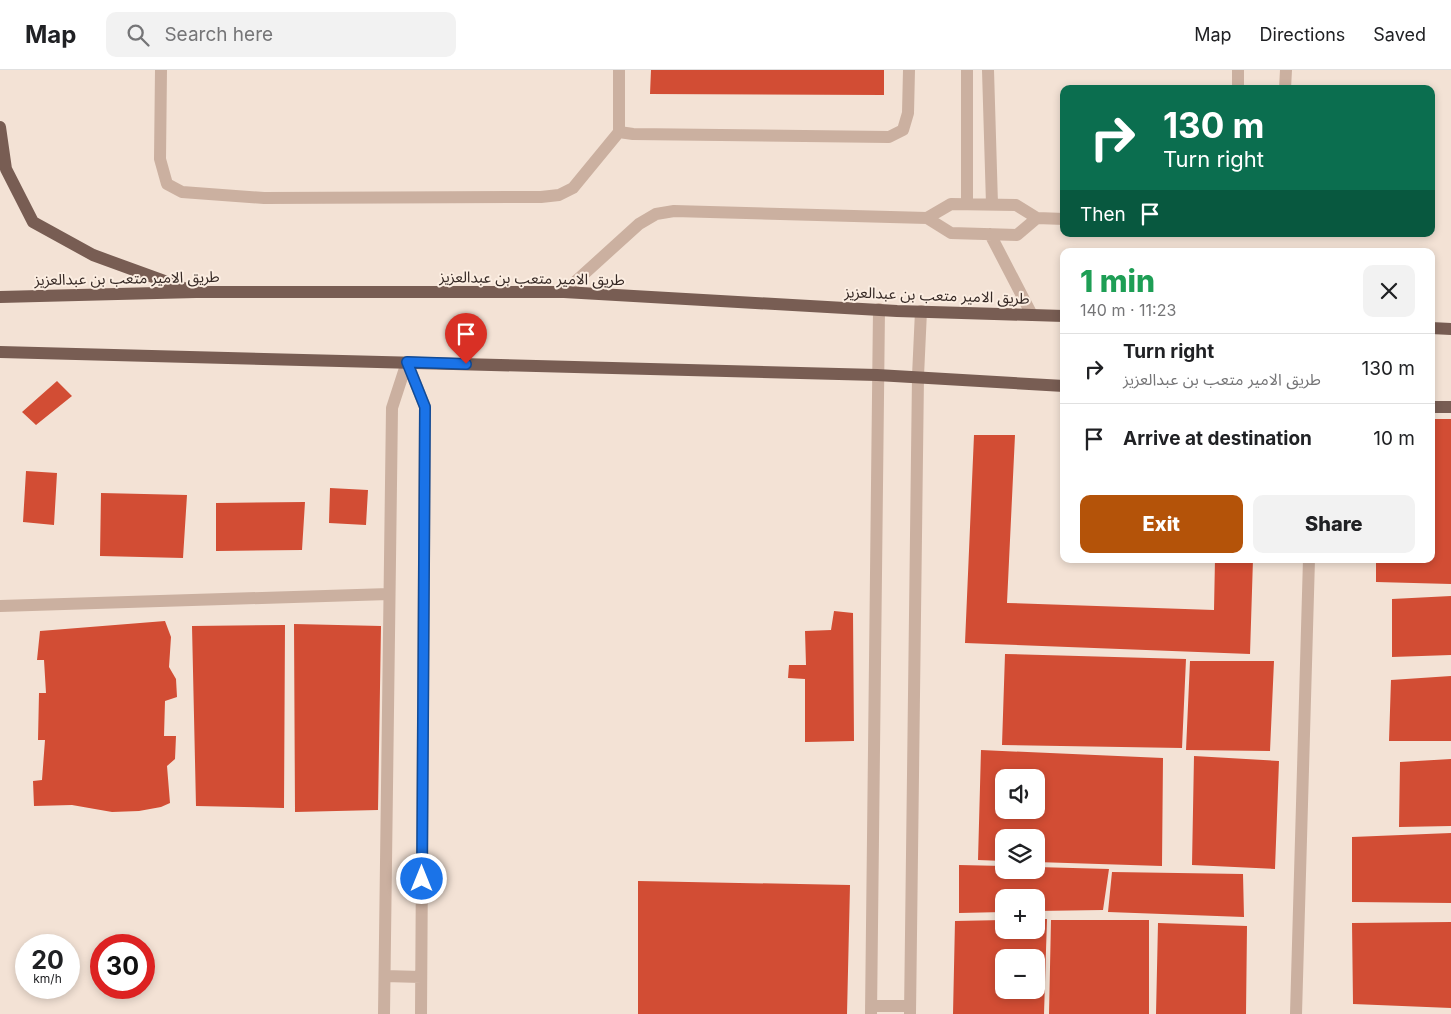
<!DOCTYPE html>
<meta charset="utf-8">
<style>
body{margin:0;font-family:Inter,"Noto Sans Arabic",sans-serif;background:#f2f2f2;color:#202124;height:100vh;display:flex;flex-direction:column;font-size:19px;white-space:nowrap}
*{box-sizing:border-box;margin:0}
p{font-size:16px;color:#757577}
.icon{flex:none;width:28px;height:28px;fill:none;stroke:currentColor;stroke-width:2;stroke-linecap:round;stroke-linejoin:round}
.map{position:relative;flex:1;overflow:hidden}
.panel{position:absolute;left:1060px;top:178px;width:375px;height:315px;display:flex;flex-direction:column;background:#fff;border-radius:10px;box-shadow:0 2px 8px #0003}
.panel>*{flex:none}
.hud{position:absolute;left:1060px;top:15px;width:375px;height:152px;border-radius:10px;box-shadow:0 2px 8px #0003;background:#0b6e4f;color:#fff;overflow:hidden}
.buttons{position:absolute;left:995px;top:699px;display:grid;gap:10px}
.buttons a{display:grid;place-items:center;width:50px;height:50px;border-radius:10px;background:#fff;box-shadow:0 2px 8px #0003;font-size:25px}
.speed{position:absolute;left:15px;top:864px;display:flex;gap:10px;font-size:25px;font-weight:700;text-align:center}
.speed>*{display:grid;place-content:center;width:65px;height:65px;border-radius:50%;background:#fff;box-shadow:0 2px 8px #0003;line-height:1}
.speed small{font-size:12px;font-weight:400}
.speed .limit{border:8px solid #d22;background:#fff;color:#111}
.pin{position:absolute;display:grid;place-items:center;width:42px;height:42px;color:#fff;margin:-51px -21px;border-radius:50% 50% 50% 0;rotate:-45deg;box-shadow:0 0 5px #0007}
.pin .icon{rotate:45deg}
.me{position:absolute;width:55px;margin:-28px;rotate:0deg;stroke-linejoin:round;filter:drop-shadow(0 0 4px #0008)}
.turn{display:flex;align-items:center;gap:18px;height:105px;padding:0 20px;font-size:22px}
.turn .icon{width:65px;height:65px;stroke-width:2.5}
.turn b{display:block;font-size:35px;line-height:42px}
.then{display:flex;align-items:center;height:48px;padding:0 20px;background:#0003;gap:10px;font-size:19px}
.round{display:grid;place-items:center;flex:none;width:52px;height:52px;border-radius:10px;background:#f2f2f2}
.headline{display:flex;align-items:center;justify-content:space-between;height:85px;padding:0 20px}
h1{font-size:30px;font-weight:800;line-height:38px;color:#1e9e55}
.primary-button{display:flex;gap:10px;margin-top:auto;padding:10px 20px}
.primary-button a{flex:1;height:58px;border-radius:10px;background:#b45309;color:#fff;font-size:20px;font-weight:800;line-height:58px;text-align:center}
.primary-button a+a{background:#f2f2f2;color:#202124}
ul{padding:0;list-style:none}
li{display:flex;align-items:center;gap:15px;height:70px;padding:0 20px;border-top:1px solid #e0e0e0}
li div{flex:1}
li b{display:block;font-size:19px}
li em{font-style:normal}
header{display:flex;align-items:center;gap:30px;box-sizing:border-box;height:70px;padding:0 25px;background:#fff;border-bottom:1px solid #e0e0e0}
header strong{font-size:24px}
nav{display:flex;gap:28px;margin-inline-start:auto;font-size:18px}
.search{width:350px;height:45px;background:#f2f2f2;display:flex;align-items:center;gap:12px;box-sizing:border-box;padding:0 18px;border-radius:10px;color:#757577;font-size:19px}
.map>svg:first-child{display:block}
.building{fill:#d24d34;fill-rule:evenodd}
.lines{fill:none;stroke-linecap:round;stroke-linejoin:round}
.minor{stroke:#cbb0a0;stroke-width:12}
.major{stroke:#785d53;stroke-width:12}
.route-casing{stroke:#114b97;stroke-width:12}
.route{stroke:#1a73e8;stroke-width:9}
.labels{text-anchor:middle;dominant-baseline:central;stroke-width:4;stroke-linejoin:round;paint-order:stroke}
.street-label{font-size:15px;fill:#352824;stroke:#fbede1}
</style>
<header>
<strong>Map</strong>
<div class="search"><svg class="icon" aria-label="search" viewBox="0 0 24 24"><circle cx="10" cy="10" r="6"/><path d="M15 15l6 6"/></svg>Search here</div>
<nav><a>Map</a><a>Directions</a><a>Saved</a></nav>
</header>
<div class="map">
<svg width="1451" height="944" viewBox="0 0 1451 944">
<rect width="100%" height="100%" fill="#f3e2d5"/>
<path class="building" d="M651 0H884V25L650 24Z
M57 311 72 326 36 355 22 342Z
M1431 349H1451V514L1376 512V489H1431Z
M974 365H1015L1007 533 1214 540 1215 489H1253L1250 584 965 573Z
M26 401 57 403 54 455 23 452Z
M330 418 368 420 366 455 329 453Z
M101 423 187 425 183 488 100 486Z
M305 432 302 480 216 481V433Z
M1451 526V585L1392 587V529Z
M834 541 853 543 854 671 805 672V609L788 608 789 595H806L805 561 831 560Z
M165 551 171 567 169 597 176 609 177 627 165 631 164 666H176L175 689 167 696 170 733 161 737 139 741 112 742 72 735 34 736 33 711 42 710 45 670H38L39 623H46L44 590H37L40 561Z
M294 554 381 556 378 740 295 742Z
M285 555 284 738 196 736 192 556Z
M1005 584 1186 589 1182 678 1002 675Z
M1190 591H1274L1270 681 1186 680Z
M1451 606V671H1389L1391 610Z
M981 680 1163 688 1162 796 1036 792V768H1004V791L978 790ZM1004 708H1036V740H1004Z
M1194 686 1279 691 1275 799 1192 795Z
M1451 689V756L1399 757 1400 692Z
M1451 763V833L1352 832V767Z
M959 795 1004 796V800H1036V797L1109 799 1103 840 1036 841V828H1004V842L959 843Z
M1112 802 1243 804 1244 847 1108 842Z
M638 811 850 815 847 944H638Z
M1036 849H1047L1044 944H953L955 851 1004 850V860H1036ZM1004 888H1036V920H1004Z
M1051 850H1149V944H1049Z
M1451 852V938L1353 934 1352 853Z
M1158 853 1247 856 1246 944H1156Z"/>
<g class="lines">
<path class="minor" d="M161 0 160 89 167 114 182 122 264 128 541 127 559 125 573 118 619 62
M619 0V62L633 64 889 67 903 60 908 43 909 0
M988 0 992 134
M1238 19V0
M1285 19 1286 0
M967 134V0
M927 148 951 134 1016 135 1037 148 1064 149
M990 164 1032 245
M564 222 639 154 656 144 674 141 927 148 951 163 1017 165 1037 148
M407 292 425 337 421 944
M0 536 389 524
M385 906 421 907
M871 936H910
M384 944 392 338 407 292
M871 944 879 239
M910 944 918 306 921 241
M1296 944 1309 489"/>
<path class="major" d="M0 57 6 99 33 152 93 185 189 220
M0 227 196 222H564L897 241 1064 246
M1431 258 1451 259
M0 282 877 305 1064 316
M1431 337H1451"/>
</g>
<g class="lines">
<g class="route-casing">
<path id="route" d="M422 809 425 337 407 292 466 294"/>
</g>
<use href="#route" class="route"/>
</g>
<g class="labels">
<g class="street-label">
<text transform="translate(127 208) rotate(-1)">طريق الامير متعب بن عبدالعزيز</text>
<text transform="translate(532 208) rotate(1)">طريق الامير متعب بن عبدالعزيز</text>
<text transform="translate(937 225) rotate(2)">طريق الامير متعب بن عبدالعزيز</text>
</g>
</g>
</svg>
<div class="buttons">
<a><svg class="icon" aria-label="sound" viewBox="0 0 24 24"><path d="M4 9h4l5-4v14l-5-4H4zM17 9q2 3 0 6"/></svg></a>
<a><svg class="icon" aria-label="layers" viewBox="0 0 24 24"><path d="M12 4l9 5-9 5-9-5zM3 14l9 5 9-5"/></svg></a>
<a>+</a>
<a>−</a>
</div>
<div class="speed"><div>20<small>km/h</small></div><div class="limit">30</div></div>
<div class="pin" style="left:466px;top:294px;background:#d93025"><svg class="icon" aria-label="arrive" viewBox="0 0 24 24"><path d="M6 21V4h12l-3 4 3 4H6"/></svg></div>
<svg class="me" style="left:422px;top:809px" viewBox="-20 -20 40 40"><circle r="17" fill="#1a73e8" stroke="#fff" stroke-width="3"/><path d="M0-11L8 9 0 5-8 9z" fill="#fff"/></svg>
<div class="hud">
<div class="turn"><svg class="icon" aria-label="right" viewBox="0 0 24 24"><path d="M7 20v-9h11M14 6l5 5-5 5"/></svg><div><b>130 m</b>Turn right</div></div>
<div class="then">Then<svg class="icon" aria-label="arrive" viewBox="0 0 24 24"><path d="M6 21V4h12l-3 4 3 4H6"/></svg></div>
</div>
<section class="panel">
<div class="headline"><div><h1>1 min</h1><p>140 m · 11:23</p></div><a class="round"><svg class="icon" aria-label="close" viewBox="0 0 24 24"><path d="M6 6l12 12M18 6L6 18"/></svg></a></div>
<ul>
<li><svg class="icon" aria-label="right" viewBox="0 0 24 24"><path d="M7 20v-9h11M14 6l5 5-5 5"/></svg><div><b>Turn right</b><p>طريق الامير متعب بن عبدالعزيز</p></div><em>130 m</em></li>
<li><svg class="icon" aria-label="arrive" viewBox="0 0 24 24"><path d="M6 21V4h12l-3 4 3 4H6"/></svg><div><b>Arrive at destination</b></div><em>10 m</em></li>
</ul>
<div class="primary-button"><a>Exit</a><a>Share</a></div>
</section>
</div>
